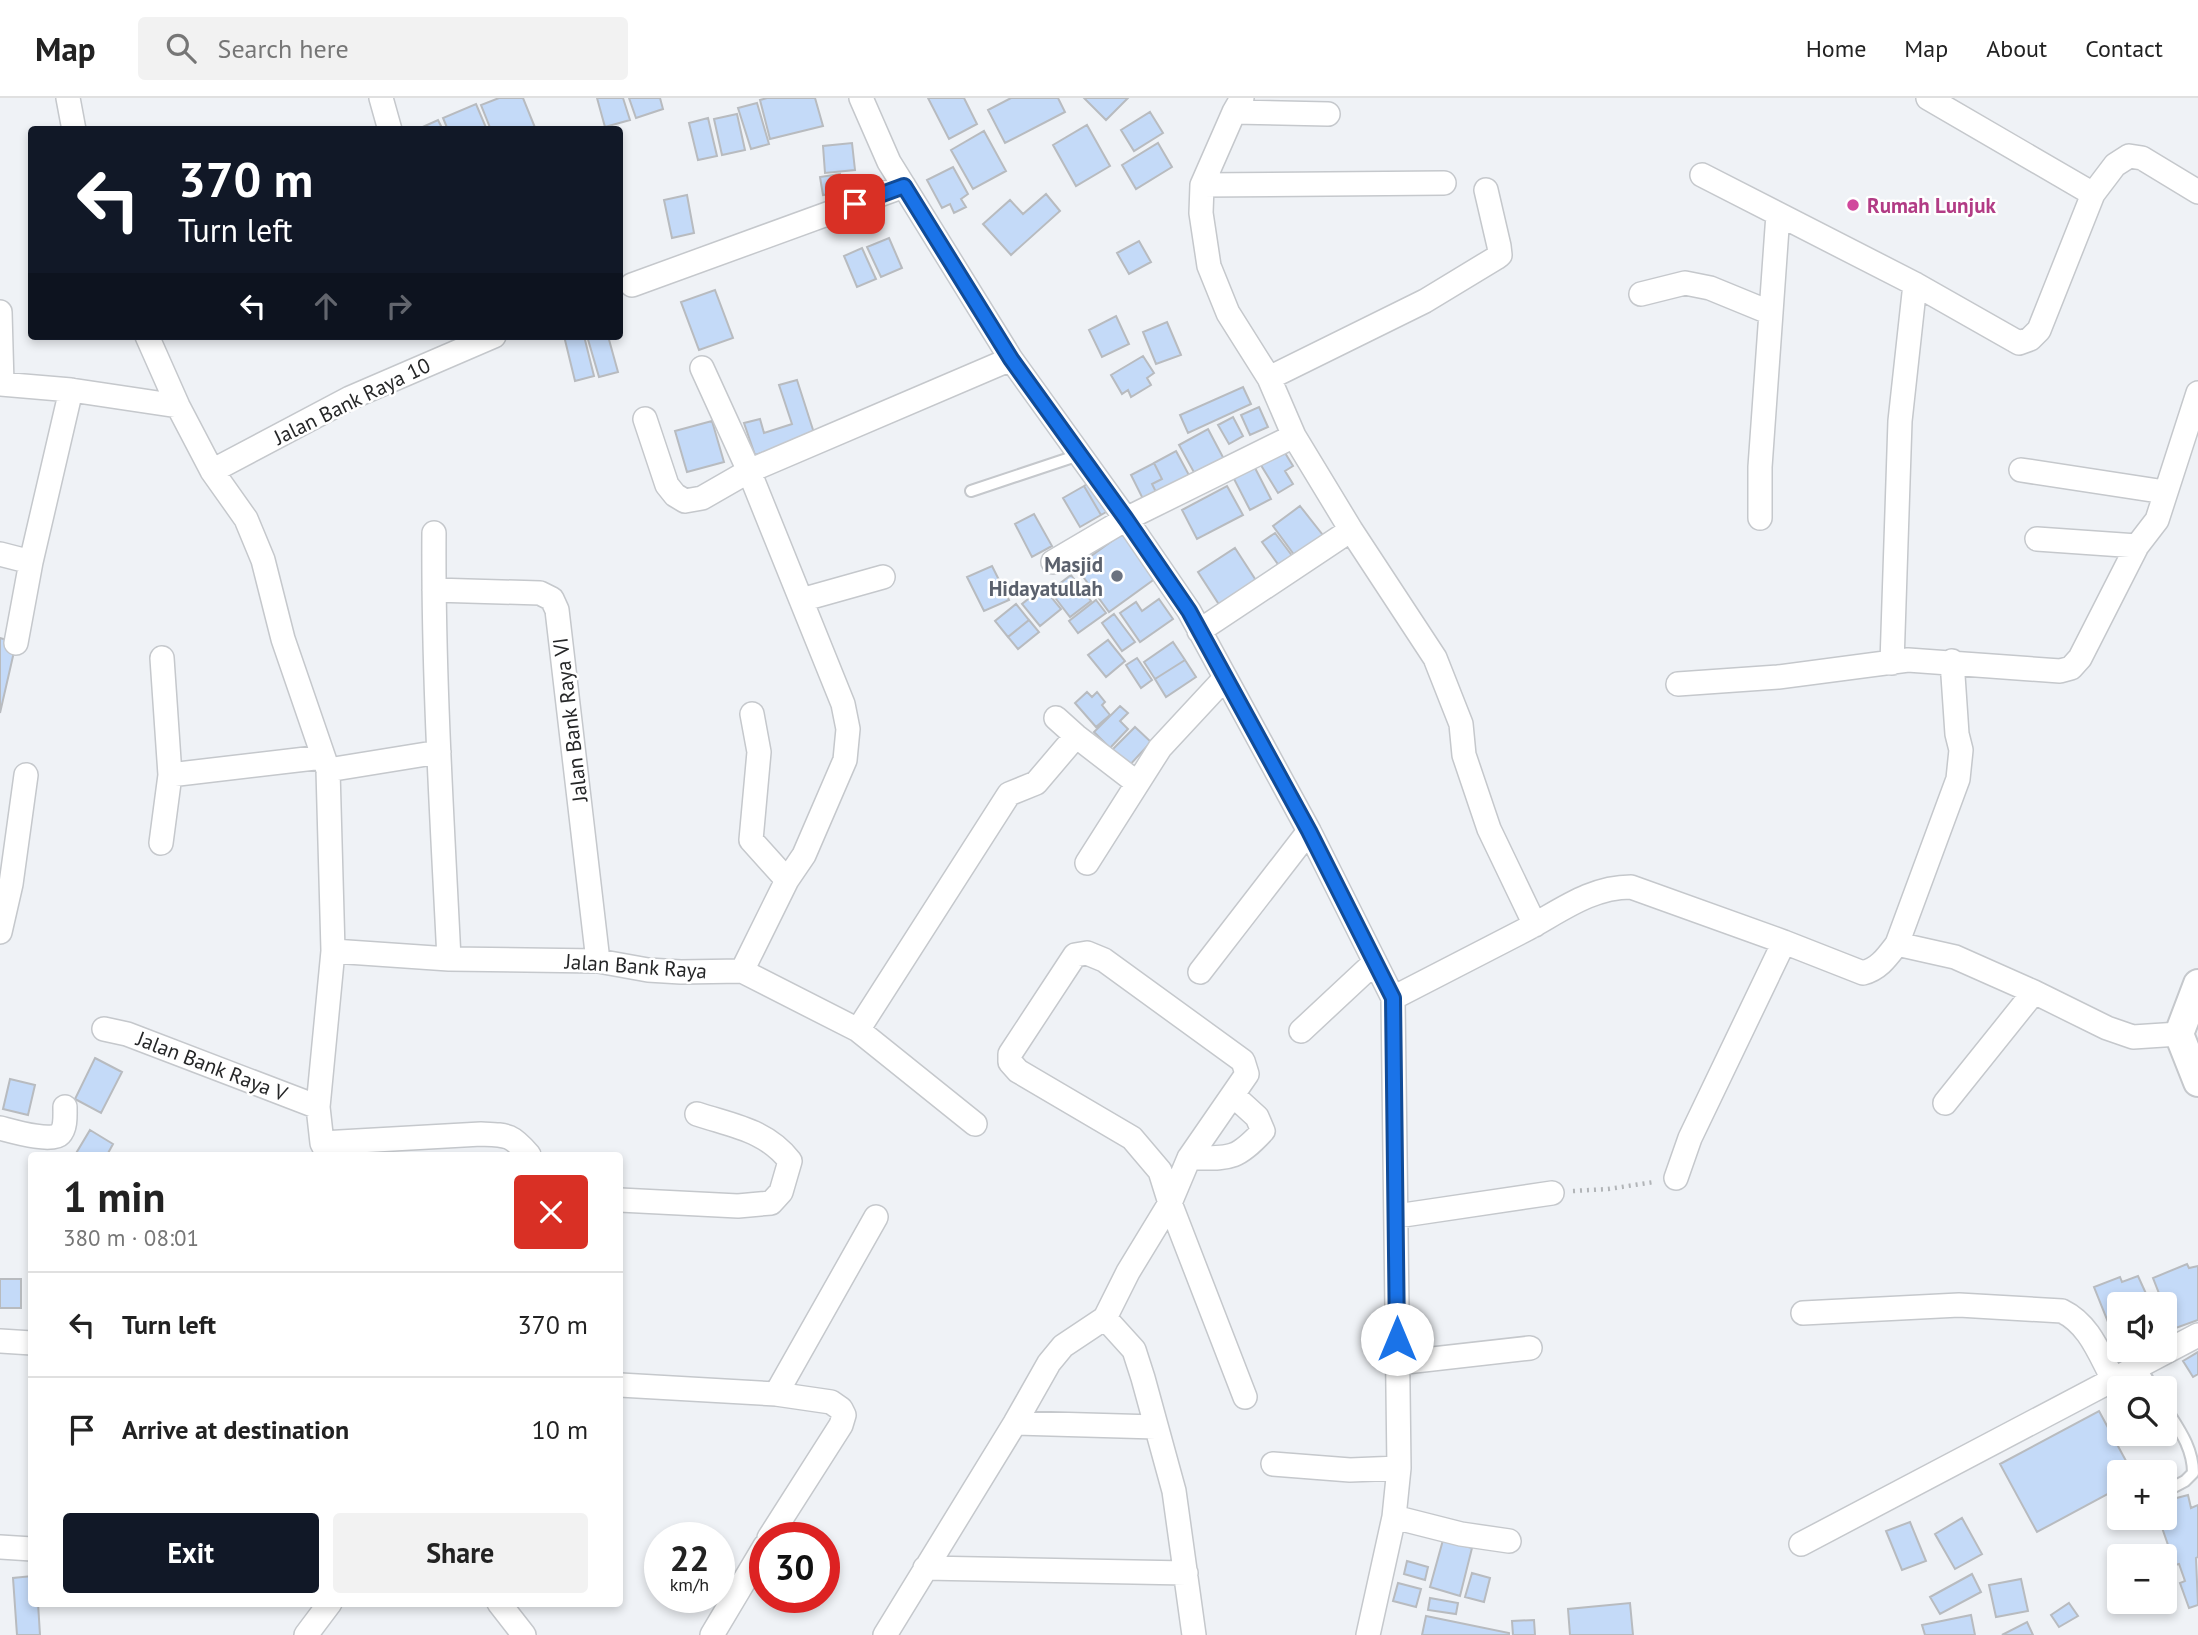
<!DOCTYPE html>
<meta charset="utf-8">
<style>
body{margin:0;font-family:"PT Sans",sans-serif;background:#f2f2f2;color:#222;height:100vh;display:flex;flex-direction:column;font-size:26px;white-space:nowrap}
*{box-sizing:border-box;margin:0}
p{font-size:23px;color:#767676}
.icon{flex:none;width:38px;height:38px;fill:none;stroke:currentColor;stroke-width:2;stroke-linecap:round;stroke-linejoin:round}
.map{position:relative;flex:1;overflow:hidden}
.drawer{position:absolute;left:28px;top:1054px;width:595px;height:455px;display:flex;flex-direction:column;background:#fff;border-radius:7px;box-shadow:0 4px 10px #0003}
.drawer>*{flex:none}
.top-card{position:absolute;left:28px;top:28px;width:595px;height:214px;border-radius:7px;box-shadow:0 4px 10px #0003;background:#111827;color:#fff;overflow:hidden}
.tools{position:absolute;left:2107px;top:1194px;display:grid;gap:14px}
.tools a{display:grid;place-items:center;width:70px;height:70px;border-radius:7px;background:#fff;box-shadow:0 4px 10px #0003;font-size:35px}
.speed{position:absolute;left:644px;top:1424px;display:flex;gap:14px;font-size:35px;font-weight:700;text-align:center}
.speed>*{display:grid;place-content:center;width:91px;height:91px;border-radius:50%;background:#fff;box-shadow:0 4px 10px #0003;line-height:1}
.speed small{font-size:18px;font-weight:400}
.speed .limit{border:10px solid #d22;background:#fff;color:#111}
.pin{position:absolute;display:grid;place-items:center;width:60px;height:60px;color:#fff;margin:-30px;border-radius:14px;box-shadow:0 4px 10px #0006}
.me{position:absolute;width:77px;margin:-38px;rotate:0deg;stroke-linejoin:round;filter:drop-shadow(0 0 5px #0008)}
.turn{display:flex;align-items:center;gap:24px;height:147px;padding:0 35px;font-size:32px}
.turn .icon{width:91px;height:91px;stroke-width:2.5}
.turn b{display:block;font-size:49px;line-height:60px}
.lanes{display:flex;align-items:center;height:66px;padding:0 35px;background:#0003;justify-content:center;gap:35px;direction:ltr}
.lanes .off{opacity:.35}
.round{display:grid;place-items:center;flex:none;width:74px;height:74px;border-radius:7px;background:#f2f2f2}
.summary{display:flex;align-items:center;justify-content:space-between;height:119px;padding:0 35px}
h1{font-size:42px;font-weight:700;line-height:52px}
.button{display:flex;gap:14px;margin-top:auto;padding:14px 35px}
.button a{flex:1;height:80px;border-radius:7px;background:#111827;color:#fff;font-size:28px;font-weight:700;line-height:80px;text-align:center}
.button a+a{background:#f2f2f2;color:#222}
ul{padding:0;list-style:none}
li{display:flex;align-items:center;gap:21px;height:105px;padding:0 35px;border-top:2px solid #e0e0e0}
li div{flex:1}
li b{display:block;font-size:26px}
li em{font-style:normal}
header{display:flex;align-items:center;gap:42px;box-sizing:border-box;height:98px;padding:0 35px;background:#fff;border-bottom:2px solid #e0e0e0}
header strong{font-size:33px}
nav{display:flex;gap:38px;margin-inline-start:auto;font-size:24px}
.search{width:490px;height:63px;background:#f2f2f2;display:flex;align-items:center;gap:18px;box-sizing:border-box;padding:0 24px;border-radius:7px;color:#767676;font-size:26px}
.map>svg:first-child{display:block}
.building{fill:#c4daf8;stroke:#b8bbbf;stroke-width:2}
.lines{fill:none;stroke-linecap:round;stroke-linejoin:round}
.service-casing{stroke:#c5c8cc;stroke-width:14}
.minor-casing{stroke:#c5c8cc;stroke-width:26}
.tertiary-casing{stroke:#c5c8cc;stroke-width:32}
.path{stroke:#b1b4b7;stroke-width:4.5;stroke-dasharray:2 5;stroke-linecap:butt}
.service{stroke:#fff;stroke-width:10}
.minor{stroke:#fff;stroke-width:23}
.tertiary{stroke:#fff;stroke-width:28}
.route-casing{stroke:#114b97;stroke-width:18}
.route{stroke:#1a73e8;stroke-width:12}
.hotel-dot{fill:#d1479c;stroke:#fff;stroke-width:2.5}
.worship-dot{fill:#6b7280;stroke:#fff;stroke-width:2.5}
.labels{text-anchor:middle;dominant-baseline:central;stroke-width:5;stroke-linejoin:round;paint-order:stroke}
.hotel-label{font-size:21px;font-weight:bold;fill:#b23c85;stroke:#fff;text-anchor:start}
.street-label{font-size:21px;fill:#252627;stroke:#fff}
.worship-label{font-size:21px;font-weight:bold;fill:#5b616d;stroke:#fff;text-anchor:end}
</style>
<header>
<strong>Map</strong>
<div class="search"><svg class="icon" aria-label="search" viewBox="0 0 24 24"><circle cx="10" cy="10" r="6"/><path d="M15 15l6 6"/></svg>Search here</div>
<nav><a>Home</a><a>Map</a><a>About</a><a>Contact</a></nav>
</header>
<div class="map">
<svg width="2198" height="1537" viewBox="0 0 2198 1537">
<rect width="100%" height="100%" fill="#eff2f6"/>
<path class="building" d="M499 0H523L536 32H491L481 7Z
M597 0H623L630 22 605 29Z
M629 0H660L663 11 636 20Z
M767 0H815L823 28 770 41 760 2Z
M928 0H964L977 26 949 41Z
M1011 0H1058L1065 14 1005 45 988 12Z
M1084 0H1128L1106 22Z
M757 5 769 46 751 51 738 10Z
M476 6 487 32H448L443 20Z
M1150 14 1163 35 1134 53 1121 32Z
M737 16 745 52 722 57 714 21Z
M708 20 717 58 698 62 689 25Z
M438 22 443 32H416Z
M1087 27 1110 68 1076 88 1053 47Z
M984 33 1006 73 973 91 951 52Z
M852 45 855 72 825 75 823 48Z
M1158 45 1172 69 1136 91 1122 67Z
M953 69 968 96 961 101 966 109 954 115 950 106 942 110 927 82Z
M840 76 843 94 823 97 820 79Z
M1046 96 1060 113 1011 157 983 126 1010 102 1023 116Z
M687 97 694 135 672 140 664 102Z
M889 140 902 170 881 179 867 149Z
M1139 143 1151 164 1129 176 1117 155Z
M862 150 876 181 857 189 844 158Z
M715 192 733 240 699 252 681 204Z
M1116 218 1129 246 1102 259 1089 232Z
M1167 224 1181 257 1156 266 1143 234Z
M564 238H584L594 278 575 283Z
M587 238H608L618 274 599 279Z
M1143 258 1154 275 1147 280 1151 287 1131 299 1128 292 1122 296 1111 277Z
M797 282 815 338 755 357 744 325 760 321 764 335 792 326 779 287Z
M1243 289 1251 306 1188 335 1180 317Z
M1259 309 1268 329 1250 337 1241 317Z
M1233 319 1243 338 1229 346 1218 327Z
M712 323 724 364 687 374 675 333Z
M1208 331 1225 363 1196 378 1179 347Z
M1282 350 1293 368 1285 373 1293 386 1278 395 1259 364Z
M1176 353 1190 379 1157 396 1152 386 1162 381 1154 365Z
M1154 365 1162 381 1152 386 1157 396 1144 403 1131 377Z
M1254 368 1271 401 1250 412 1233 379Z
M1095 381 1113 410 1101 417 1084 388Z
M1084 388 1101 417 1080 429 1063 400Z
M1227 388 1243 417 1197 441 1182 412Z
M1300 408 1326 441 1298 462 1273 428Z
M1034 416 1052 448 1032 459 1015 426Z
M1123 435 1156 480 1109 514 1076 469Z
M1275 435 1293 459 1280 469 1262 444Z
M1235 450 1257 484 1220 508 1198 474Z
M992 468 1009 502 984 513 967 479Z
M1071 477 1091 503 1070 519 1050 493Z
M1043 489 1061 511 1040 528 1022 506Z
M1159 501 1173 521 1140 544 1120 515 1136 504 1142 513Z
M1096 502 1106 515 1078 535 1069 523Z
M1016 506 1029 522 1008 539 995 523Z
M1114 516 1135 544 1122 553 1102 525Z
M1029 522 1039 534 1018 551 1008 539Z
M0 540 16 545 0 615Z
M1108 542 1125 563 1106 579 1088 557Z
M1173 544 1185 562 1155 581 1144 564Z
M1137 560 1152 582 1141 590 1126 567Z
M1185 562 1196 579 1166 599 1155 581Z
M1087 594 1092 599 1097 594 1105 604 1102 607 1110 617 1096 629 1075 605Z
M1120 608 1128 615 1120 623 1128 631 1110 650 1094 634Z
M1135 629 1151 644 1127 670 1110 654Z
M95 960 122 974 101 1015 75 1001Z
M10 981 35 987 28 1017 3 1011Z
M90 1032 113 1046 107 1057H75Z
M2187 1166 2189 1170 2198 1168V1222L2173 1231 2153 1180Z
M2138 1178 2148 1200 2135 1206H2119V1243L2116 1244 2094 1189 2120 1179 2122 1184Z
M0 1181H21V1210H0Z
M2198 1254V1276L2193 1279 2183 1263Z
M2099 1313 2132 1374H2119V1390L2037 1434 2000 1366Z
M2188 1397 2191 1410 2198 1407V1459L2196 1460 2198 1507 2189 1510 2180 1485 2185 1483 2179 1466 2175 1467 2159 1421 2172 1416 2169 1402Z
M1962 1420 1982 1456 1955 1471 1935 1436Z
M1910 1424 1926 1463 1902 1472 1886 1433Z
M1443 1442 1472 1450 1460 1498 1430 1489Z
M1407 1463 1428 1469 1425 1482 1404 1476Z
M1472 1475 1490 1480 1484 1504 1465 1499Z
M1972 1476 1981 1494 1940 1516 1930 1499Z
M32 1478V1505H38L40 1537H17L13 1480Z
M2021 1481 2028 1513 1996 1519 1989 1487Z
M1398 1485 1421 1491 1416 1509 1393 1503Z
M1430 1500 1458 1505 1456 1516 1428 1512Z
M1630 1505 1633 1537H1570L1568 1511Z
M2069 1505 2078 1518 2059 1529 2051 1517Z
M1971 1517 1975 1537H1925L1922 1527Z
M1426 1518 1509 1535V1537H1422Z
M1534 1522 1535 1537H1513L1512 1523Z
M2027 1524 2033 1537H2002Z"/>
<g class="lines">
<g class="service-casing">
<path id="service" d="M971 393 1079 357
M2139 1267 2153 1290
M2165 1309C2178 1330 2193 1349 2193 1375L2185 1383 2168 1392"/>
</g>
<g class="minor-casing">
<path id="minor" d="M68 0 74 32
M381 0 390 32
M861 0 889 64 1011 261 1126 421 1189 513 1309 733 1393 900 1399 1370 1394 1419 1368 1537
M1242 0 1234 14 1202 87 1201 115 1209 168 1228 215 1269 280 1294 338 1351 432 1435 560 1461 626 1464 657 1489 731 1535 827
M1928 0 2093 96
M1234 14 1328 16
M1702 77 1915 186 2019 245 2030 241 2039 232 2093 96 2115 67 2129 58 2142 60 2198 94
M1202 87 1444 85
M632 187 904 88
M1641 196 1685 185 1710 190 1771 215
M0 214 2 286
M147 238 178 308 212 373 246 421 263 462 283 541 328 672 333 853 318 1009 322 1045 328 1057
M702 270 749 373 843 606 848 631 845 662 804 757 787 782 742 873
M1269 280 1425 203 1496 160 1500 157 1499 148 1486 92
M0 286 71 292 178 308
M645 321 667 387 675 397 685 403 702 400 749 373 1011 261
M2021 372 2165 394
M212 373 350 300 494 238
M1760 420V369L1778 116
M434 435C433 577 442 719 449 861
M2037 441 2137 448
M0 456 31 464 71 292
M1053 464 1126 421 1294 338
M434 492 540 495 552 501 557 512 598 863
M801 502 883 479
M1199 533 1351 432
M16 545 31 464
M162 560 170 677 323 659
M1892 565 1900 323 1915 186
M1678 586 1778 579 1908 562 2060 573 2071 570 2080 560 2137 448 2157 422 2198 295
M752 616 759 654 751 742 787 782
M1056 620 1076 638 1137 685
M328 672 439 654
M161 745 170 677
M1087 765 1160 650 1225 580
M0 834 11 786 26 677
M1897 846 1958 681 1961 652 1957 636 1952 563
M333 853 449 861 598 863 648 872 681 874 742 873 858 932 975 1026
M1200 874 1309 733
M1393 900C1436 878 1479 856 1523 833 1558 815 1589 789 1631 789L1784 844 1863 875C1879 871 1887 859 1897 846L1955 859 2034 894 2107 930 2133 939 2179 936
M104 931 127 936 318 1009
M858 932 1009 696 1036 685 1076 638
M1301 933 1375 864
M1945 1005 2034 894
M0 1030C12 1033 52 1045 60 1036 66 1030 65 1017 65 1009
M322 1045 481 1036C507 1037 511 1036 529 1057
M1189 1060C1230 1060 1235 1063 1263 1033L1257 1019 1234 998
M1676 1080 1690 1040 1784 844
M620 1102 738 1108 771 1105 781 1094 790 1063C766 1032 733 1028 697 1016
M1397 1118 1552 1095
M1803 1215 1959 1207 2062 1213C2089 1226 2099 1255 2113 1281
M1105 1220 1134 1252 1143 1280 1174 1393 1194 1537
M0 1243 32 1245
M1397 1265 1530 1250
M620 1287 776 1296 831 1304 841 1311 844 1317 841 1327 769 1440
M776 1296 876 1119
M1015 1325 1156 1329
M1273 1366 1350 1372 1399 1370
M1394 1419 1461 1436 1509 1443
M1801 1446 2198 1237
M0 1449 32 1451
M925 1470 1186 1475
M499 1505 524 1537
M306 1537 330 1505
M712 1537 765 1448
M885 1537 1015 1325 1049 1265 1063 1248 1105 1220 1128 1174 1170 1105 1189 1060 1247 976 1243 963 1104 862 1087 855 1075 857 1010 956V964L1018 973 1132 1040 1160 1073 1170 1105 1245 1299"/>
</g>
<g class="tertiary-casing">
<path id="tertiary" d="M2198 886 2179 936 2198 984"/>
</g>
<path class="path" d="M1573 1093 1608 1091 1654 1084"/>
<use href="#service" class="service"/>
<use href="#minor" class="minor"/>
<use href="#tertiary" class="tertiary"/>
</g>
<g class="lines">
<g class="route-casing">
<path id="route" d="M855 106 904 88 1011 261 1126 421 1189 513 1309 733 1393 900 1397 1241"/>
</g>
<use href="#route" class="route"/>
</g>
<circle class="hotel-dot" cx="1853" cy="107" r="7"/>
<circle class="worship-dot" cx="1117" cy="478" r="7"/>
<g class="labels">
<g class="hotel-label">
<text x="1867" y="107">Rumah Lunjuk</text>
</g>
<g class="street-label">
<text transform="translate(352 303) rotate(-26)">Jalan Bank Raya 10</text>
<text transform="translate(570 622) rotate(-97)">Jalan Bank Raya VI</text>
<text transform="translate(636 868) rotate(4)">Jalan Bank Raya</text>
<text transform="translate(212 968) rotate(21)">Jalan Bank Raya V</text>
</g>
<g class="worship-label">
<text x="1103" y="466">Masjid<tspan x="1103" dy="24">Hidayatullah</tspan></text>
</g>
</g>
</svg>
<div class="tools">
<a><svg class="icon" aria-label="sound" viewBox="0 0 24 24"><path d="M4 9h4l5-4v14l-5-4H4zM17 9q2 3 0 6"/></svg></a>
<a><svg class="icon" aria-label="search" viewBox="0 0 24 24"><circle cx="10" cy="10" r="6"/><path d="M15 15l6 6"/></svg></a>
<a>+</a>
<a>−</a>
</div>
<div class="speed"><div>22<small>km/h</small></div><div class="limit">30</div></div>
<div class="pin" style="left:855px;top:106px;background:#d93025"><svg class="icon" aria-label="arrive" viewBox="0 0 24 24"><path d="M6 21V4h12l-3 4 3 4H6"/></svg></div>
<svg class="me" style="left:1397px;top:1241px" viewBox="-20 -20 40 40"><circle r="19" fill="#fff"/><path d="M0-13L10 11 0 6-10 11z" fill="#1a73e8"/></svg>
<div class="top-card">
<div class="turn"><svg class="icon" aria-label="left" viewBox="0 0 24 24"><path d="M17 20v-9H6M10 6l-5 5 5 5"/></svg><div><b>370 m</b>Turn left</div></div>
<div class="lanes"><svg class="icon" aria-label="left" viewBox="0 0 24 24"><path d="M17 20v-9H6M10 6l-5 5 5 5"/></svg><svg class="icon off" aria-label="ahead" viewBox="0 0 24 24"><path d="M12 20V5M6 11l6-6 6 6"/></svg><svg class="icon off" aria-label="right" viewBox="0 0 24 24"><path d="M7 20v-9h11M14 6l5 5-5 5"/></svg></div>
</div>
<section class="drawer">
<div class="summary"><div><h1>1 min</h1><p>380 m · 08:01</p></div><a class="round" style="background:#d93025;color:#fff"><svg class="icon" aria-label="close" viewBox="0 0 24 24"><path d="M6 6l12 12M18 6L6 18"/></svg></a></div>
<ul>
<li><svg class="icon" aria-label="left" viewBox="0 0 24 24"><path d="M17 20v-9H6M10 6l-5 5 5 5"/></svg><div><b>Turn left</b></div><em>370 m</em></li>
<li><svg class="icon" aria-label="arrive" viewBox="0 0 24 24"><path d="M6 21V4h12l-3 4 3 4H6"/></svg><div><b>Arrive at destination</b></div><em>10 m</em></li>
</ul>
<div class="button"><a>Exit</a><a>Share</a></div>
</section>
</div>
